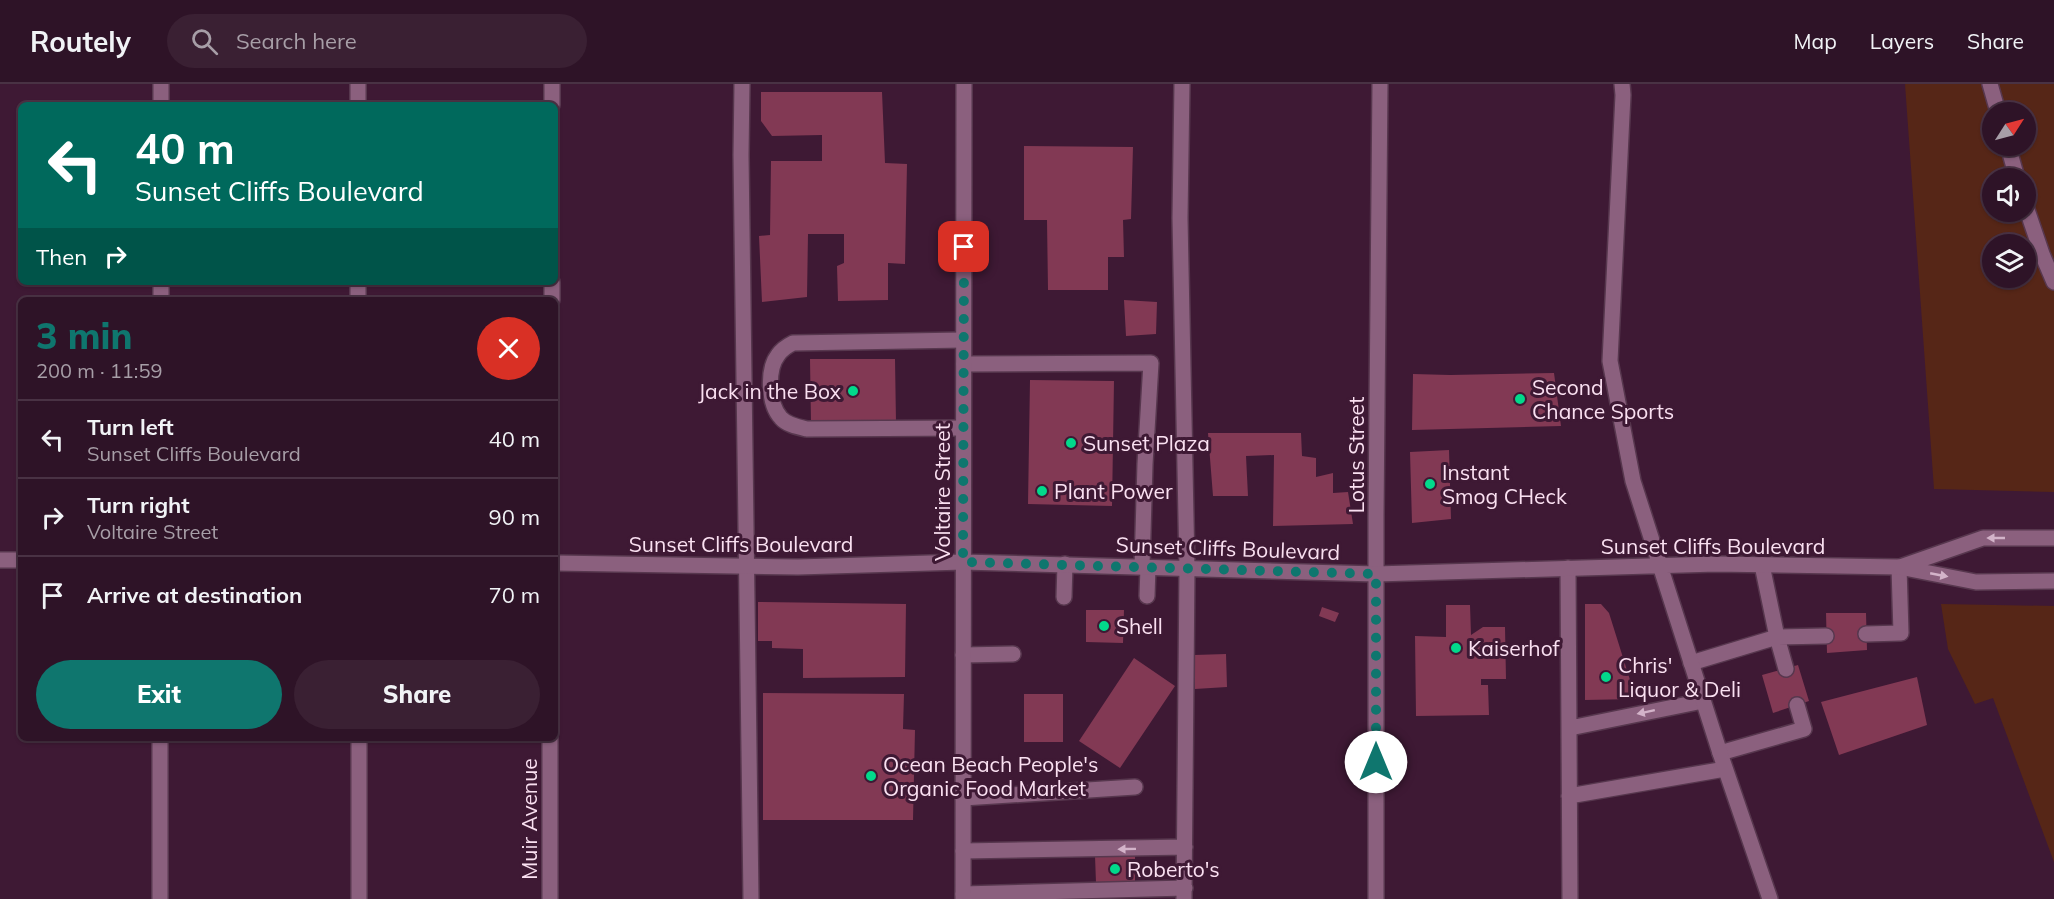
<!DOCTYPE html>
<meta charset="utf-8">
<style>
body{margin:0;font-family:Mulish,sans-serif;background:#3a2033;color:#f1f3f6;height:100vh;display:flex;flex-direction:column;font-size:22px;white-space:nowrap}
*{box-sizing:border-box;margin:0}
p{font-size:20px;color:#a79ea7}
.icon{flex:none;width:33px;height:33px;fill:none;stroke:currentColor;stroke-width:2;stroke-linecap:round;stroke-linejoin:round}
.map{position:relative;flex:1;overflow:hidden}
.side{position:absolute;left:18px;top:213px;width:540px;height:444px;display:flex;flex-direction:column;background:#2e1327;border-radius:9px;box-shadow:0 2px 4px #0004,0 0 0 2px #493244}
.side>*{flex:none}
.hud{position:absolute;left:18px;top:18px;width:540px;height:183px;border-radius:9px;box-shadow:0 2px 4px #0004,0 0 0 2px #493244;background:#00695c;color:#fff;overflow:hidden}
.needle{width:39px;rotate:54deg}
.buttons{position:absolute;left:1982px;top:18px;display:grid;gap:12px}
.buttons a{display:grid;place-items:center;width:54px;height:54px;border-radius:50%;background:#2e1327;box-shadow:0 2px 4px #0004,0 0 0 2px #493244;font-size:30px}
.pin{position:absolute;display:grid;place-items:center;width:51px;height:51px;color:#fff;margin:-26px;border-radius:12px;box-shadow:0 3px 9px #0006}
.me{position:absolute;width:66px;margin:-33px;rotate:0deg;stroke-linejoin:round;filter:drop-shadow(0 0 4px #0008)}
.turn{display:flex;align-items:center;gap:21px;height:126px;padding:0 18px;font-size:27px}
.turn .icon{width:78px;height:78px;stroke-width:2.5}
.turn b{display:block;font-size:42px;line-height:51px}
.then{display:flex;align-items:center;height:57px;padding:0 18px;background:#0003;gap:12px;font-size:22px}
.round{display:grid;place-items:center;flex:none;width:63px;height:63px;border-radius:32px;background:#3a2033}
.summary{display:flex;align-items:center;justify-content:space-between;height:102px;padding:0 18px}
h1{font-size:36px;font-weight:800;line-height:45px;color:#0f766e}
.action{display:flex;gap:12px;margin-top:auto;padding:12px 18px}
.action a{flex:1;height:69px;border-radius:36px;background:#0f766e;color:#fff;font-size:24px;font-weight:800;line-height:69px;text-align:center}
.action a+a{background:#3a2033;color:#f1f3f6}
ul{padding:0;list-style:none}
li{display:flex;align-items:center;gap:18px;height:78px;padding:0 18px;border-top:2px solid #493244}
li div{flex:1}
li b{display:block;font-size:22px}
li em{font-style:normal}
header{display:flex;align-items:center;gap:36px;box-sizing:border-box;height:84px;padding:0 30px;background:#2e1327;border-bottom:2px solid #493244}
header strong{font-size:28px}
nav{display:flex;gap:33px;margin-inline-start:auto;font-size:21px}
.search{width:420px;height:54px;background:#3a2033;display:flex;align-items:center;gap:15px;box-sizing:border-box;padding:0 21px;border-radius:33px;color:#a79ea7;font-size:22px}
.map>svg:first-child{display:block}
.green{fill:#562617;fill-rule:evenodd}
.building{fill:#823954}
.lines{fill:none;stroke-linecap:round;stroke-linejoin:round}
.lane-casing{stroke:#57374e;stroke-width:18}
.street-casing{stroke:#57374e;stroke-width:18}
.secondary-casing{stroke:#57374e;stroke-width:18}
.lane{stroke:#8b607e;stroke-width:15}
.street{stroke:#8b607e;stroke-width:15}
.secondary{stroke:#8b607e;stroke-width:15}
.oneway{fill:#d3b3c9}
.route{stroke:#0f766e;stroke-width:10;stroke-dasharray:0 18}
.poi-dot{fill:#02d98b;stroke:#3e1934;stroke-width:2}
.labels{text-anchor:middle;dominant-baseline:central;stroke-width:6;stroke-linejoin:round;paint-order:stroke}
.poi-label{font-size:21px;fill:#fae0f1;stroke:#3e1934;text-anchor:start}
.street-label{font-size:21px;fill:#fae0f1;stroke:#3e1934}
</style>
<header>
<strong>Routely</strong>
<div class="search"><svg class="icon" aria-label="search" viewBox="0 0 24 24"><circle cx="10" cy="10" r="6"/><path d="M15 15l6 6"/></svg>Search here</div>
<nav><a>Map</a><a>Layers</a><a>Share</a></nav>
</header>
<div class="map">
<svg width="2054" height="815" viewBox="0 0 2054 815">
<rect width="100%" height="100%" fill="#3e1934"/>
<path class="green" d="M1905 0H2054V408L1934 405ZM1992 28H2025V62H1992ZM1992 94H2025V128H1992ZM1992 160H2025V194H1992Z
M1941 520 2054 522V778L1993 614 1975 620 1948 565Z"/>
<path class="building" d="M761 8H882L885 79 907 80 905 180 888 179V216L838 217 837 182 844 179V150H808L807 213 762 218 759 152 770 151 771 77H822V51L772 52 761 37Z
M1024 62 1133 63 1131 135 1123 136 1124 173H1108V206H1048L1047 136H1024Z
M1124 216 1157 218 1156 250 1126 252Z
M810 275H895L896 339H811Z
M1554 289 1561 342 1412 346 1413 290 1450 291Z
M1030 296 1114 297 1112 422 1028 420Z
M1208 349H1301L1302 372 1316 374V393L1333 389V409L1348 408 1353 440 1273 442 1274 371 1246 372 1248 412H1213Z
M1449 366 1451 435 1412 439 1410 368Z
M758 518 906 520 905 593 803 594V565L772 564V557H758Z
M1585 520H1601L1609 529 1636 615 1585 616Z
M1446 521H1470L1471 551 1483 543H1505L1506 595H1481V601H1488L1489 631 1416 632 1415 552 1446 553Z
M1322 523 1339 529 1335 538 1319 532Z
M1086 526H1124L1123 559 1086 558Z
M1826 529H1866L1867 566 1827 569Z
M1226 570 1227 603 1195 605 1194 571Z
M1134 574 1175 602 1120 684 1079 657Z
M1798 581 1809 617 1773 629 1762 591Z
M1917 593 1927 641 1839 671 1821 618Z
M763 609 904 610 903 645 915 646 913 736H763Z
M1024 610H1063V658H1024Z
M1095 772H1135V798L1096 799Z"/>
<g class="lines">
<g class="lane-casing">
<path id="lane" d="M358 0V21
M742 0 741 71 751 815
M1182 0 1180 134 1187 484 1184 815
M1990 0 1998 28
M2008 62 2017 94
M2025 120 2042 170 2054 198
M358 216V198
M964 280 1151 279 1145 380 1142 483
M963 344 807 345C798 343 787 341 781 334 768 320 767 285 778 271 782 265 787 262 793 259L963 256
M1568 484 1570 815
M1147 512 1148 483
M1064 513 1065 480
M1866 550 1901 549 1899 483
M963 571 1013 570
M1691 579 1777 553 1762 481
M1786 585 1777 553 1826 552
M1570 644 1703 617
M359 654V815
M1720 669 1804 645 1797 621
M1569 712 1725 685
M963 714 1135 703
M963 767 1185 763
M963 810 1185 804"/>
</g>
<g class="street-casing">
<path id="street" d="M161 21V0
M552 21V0
M161 216V198
M552 216V198
M550 654V815
M160 815V654
M1376 815V432L1380 0"/>
</g>
<g class="secondary-casing">
<path id="secondary" d="M1622 0 1623 11 1610 277 1633 397 1720 669 1770 815
M0 476H21
M555 479 798 483 963 478 1376 490 1716 480 1899 483 1976 498 2054 497
M1900 483 1983 454H2054
M963 815 964 0"/>
</g>
<use href="#lane" class="lane"/>
<use href="#street" class="street"/>
<use href="#secondary" class="secondary"/>
</g>
<defs><path id="oneway-solid" d="M-6-.8H1V-3.2L6.5 0L1 3.2V.8H-6Z" transform="scale(1.5)"/></defs>
<g class="oneway">
<use href="#oneway-solid" transform="translate(1996 454) rotate(-180)"/>
<use href="#oneway-solid" transform="translate(1939 491) rotate(11)"/>
<use href="#oneway-solid" transform="translate(1646 628) rotate(168)"/>
<use href="#oneway-solid" transform="translate(1127 765) rotate(179)"/>
</g>
<g class="lines">
<path class="route" d="M964 163 963 478 1376 490V678"/>
</g>
<g class="poi-dot">
<circle cx="853" cy="307" r="6"/>
<circle cx="1520" cy="315" r="6"/>
<circle cx="1071" cy="359" r="6"/>
<circle cx="1430" cy="400" r="6"/>
<circle cx="1042" cy="407" r="6"/>
<circle cx="1104" cy="542" r="6"/>
<circle cx="1456" cy="564" r="6"/>
<circle cx="1606" cy="593" r="6"/>
<circle cx="871" cy="692" r="6"/>
<circle cx="1115" cy="785" r="6"/>
</g>
<g class="labels">
<g class="poi-label">
<text x="1532" y="303">Second<tspan x="1532" dy="24">Chance Sports</tspan></text>
<text x="841" y="307" text-anchor="end">Jack in the Box</text>
<text x="1083" y="359">Sunset Plaza</text>
<text x="1442" y="388">Instant<tspan x="1442" dy="24">Smog CHeck</tspan></text>
<text x="1054" y="407">Plant Power</text>
<text x="1116" y="542">Shell</text>
<text x="1468" y="564">Kaiserhof</text>
<text x="1618" y="581">Chris'<tspan x="1618" dy="24">Liquor &amp; Deli</tspan></text>
<text x="883" y="680">Ocean Beach People's<tspan x="883" dy="24">Organic Food Market</tspan></text>
<text x="1127" y="785">Roberto's</text>
</g>
<g class="street-label">
<text transform="translate(1356 371) rotate(-90)">Lotus Street</text>
<text transform="translate(942 408) rotate(-90)">Voltaire Street</text>
<text x="741" y="460">Sunset Cliffs Boulevard</text>
<text x="1713" y="462">Sunset Cliffs Boulevard</text>
<text transform="translate(1228 464) rotate(2)">Sunset Cliffs Boulevard</text>
<text transform="translate(529 735) rotate(-90)">Muir Avenue</text>
</g>
</g>
</svg>
<div class="buttons">
<a><svg class="needle" viewBox="-14 -14 28 28"><path d="M0-13l5 13h-10z" fill="#e53935"/><path d="M0 13l5-13h-10z" fill="#a79ea7"/></svg></a>
<a><svg class="icon" aria-label="sound" viewBox="0 0 24 24"><path d="M4 9h4l5-4v14l-5-4H4zM17 9q2 3 0 6"/></svg></a>
<a><svg class="icon" aria-label="layers" viewBox="0 0 24 24"><path d="M12 4l9 5-9 5-9-5zM3 14l9 5 9-5"/></svg></a>
</div>
<div class="pin" style="left:964px;top:163px;background:#d93025"><svg class="icon" aria-label="arrive" viewBox="0 0 24 24"><path d="M6 21V4h12l-3 4 3 4H6"/></svg></div>
<svg class="me" style="left:1376px;top:678px" viewBox="-20 -20 40 40"><circle r="19" fill="#fff"/><path d="M0-13L10 11 0 6-10 11z" fill="#0f766e"/></svg>
<div class="hud">
<div class="turn"><svg class="icon" aria-label="left" viewBox="0 0 24 24"><path d="M17 20v-9H6M10 6l-5 5 5 5"/></svg><div><b>40 m</b>Sunset Cliffs Boulevard</div></div>
<div class="then">Then<svg class="icon" aria-label="right" viewBox="0 0 24 24"><path d="M7 20v-9h11M14 6l5 5-5 5"/></svg></div>
</div>
<section class="side">
<div class="summary"><div><h1>3 min</h1><p>200 m · 11:59</p></div><a class="round" style="background:#d93025;color:#fff"><svg class="icon" aria-label="close" viewBox="0 0 24 24"><path d="M6 6l12 12M18 6L6 18"/></svg></a></div>
<ul>
<li><svg class="icon" aria-label="left" viewBox="0 0 24 24"><path d="M17 20v-9H6M10 6l-5 5 5 5"/></svg><div><b>Turn left</b><p>Sunset Cliffs Boulevard</p></div><em>40 m</em></li>
<li><svg class="icon" aria-label="right" viewBox="0 0 24 24"><path d="M7 20v-9h11M14 6l5 5-5 5"/></svg><div><b>Turn right</b><p>Voltaire Street</p></div><em>90 m</em></li>
<li><svg class="icon" aria-label="arrive" viewBox="0 0 24 24"><path d="M6 21V4h12l-3 4 3 4H6"/></svg><div><b>Arrive at destination</b></div><em>70 m</em></li>
</ul>
<div class="action"><a>Exit</a><a>Share</a></div>
</section>
</div>
